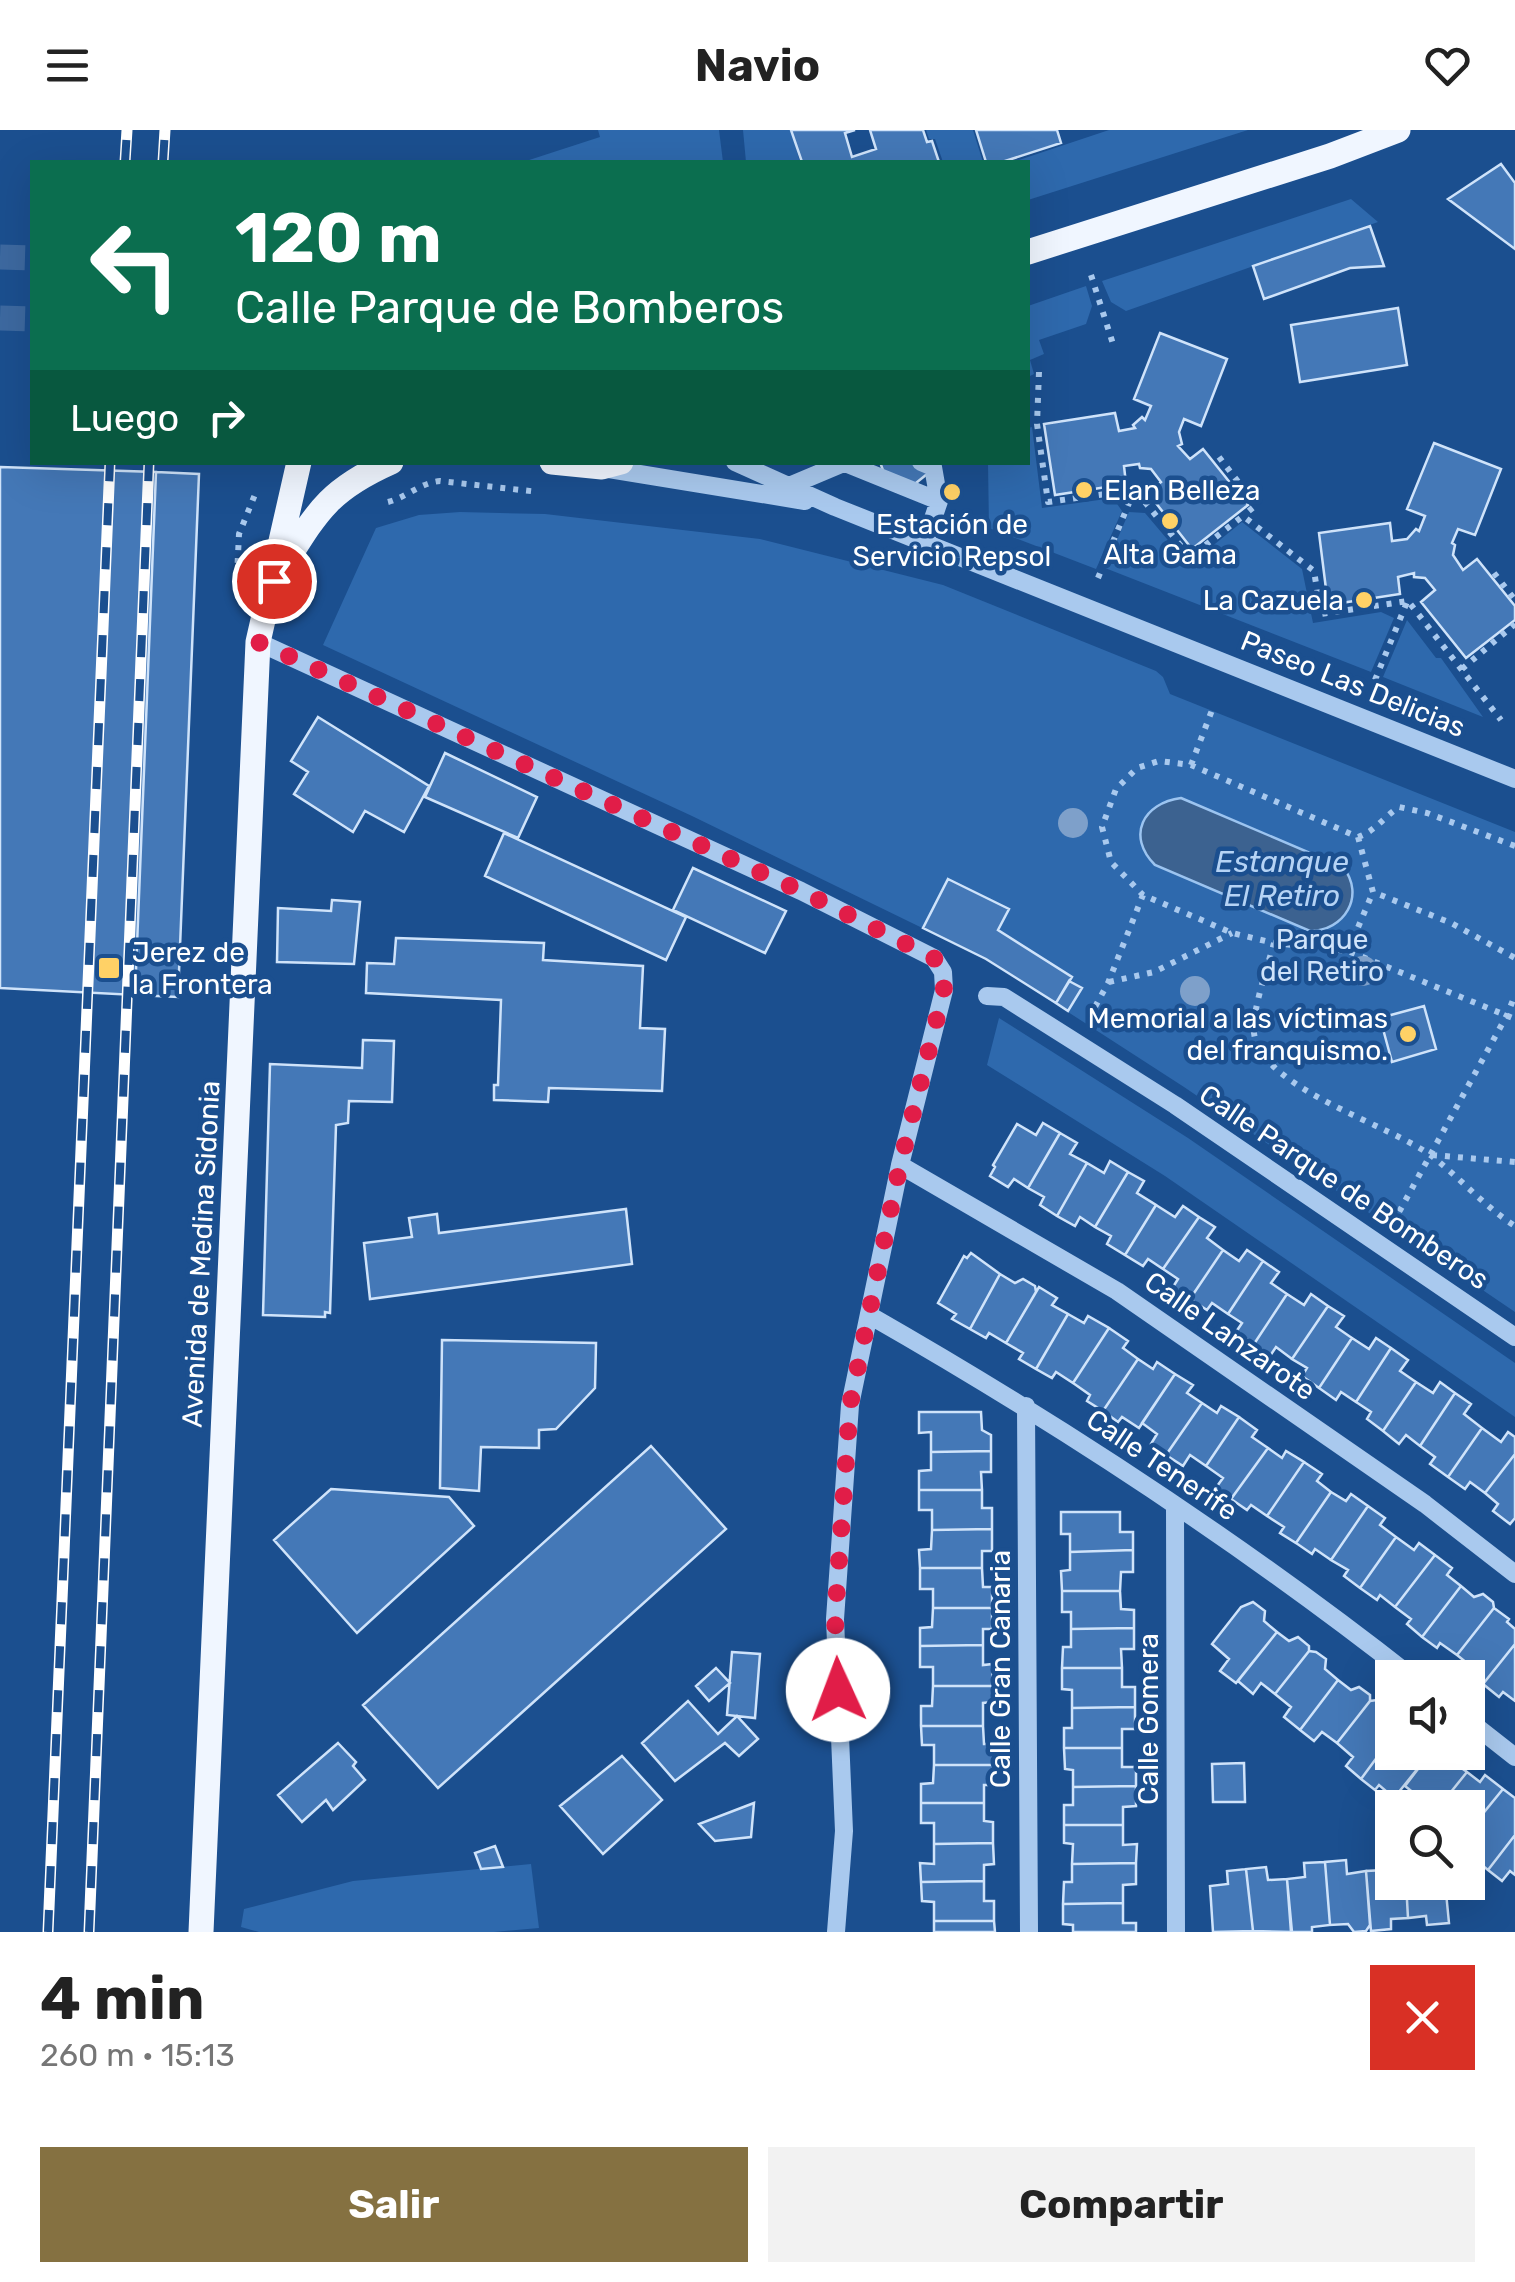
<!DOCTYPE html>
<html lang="es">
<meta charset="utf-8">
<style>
body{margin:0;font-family:Rubik,sans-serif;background:#f2f2f2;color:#222;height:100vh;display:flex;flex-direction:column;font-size:38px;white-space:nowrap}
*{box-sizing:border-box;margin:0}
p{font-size:32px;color:#767676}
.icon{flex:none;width:55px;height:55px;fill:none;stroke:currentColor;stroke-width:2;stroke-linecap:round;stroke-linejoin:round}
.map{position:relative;height:1802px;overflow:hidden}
.details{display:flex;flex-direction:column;background:#fff;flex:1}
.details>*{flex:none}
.banner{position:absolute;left:30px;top:30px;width:1000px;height:305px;border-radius:0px;box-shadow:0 10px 40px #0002;background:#0b6e4f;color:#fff;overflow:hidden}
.tools{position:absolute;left:1375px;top:1530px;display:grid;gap:20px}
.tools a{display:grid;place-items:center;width:110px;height:110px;border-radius:0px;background:#fff;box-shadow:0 10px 40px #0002;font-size:50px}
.pin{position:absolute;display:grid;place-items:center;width:85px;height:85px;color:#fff;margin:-42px;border:5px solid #fff;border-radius:50%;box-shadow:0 2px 10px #0007}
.me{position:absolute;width:110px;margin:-55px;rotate:358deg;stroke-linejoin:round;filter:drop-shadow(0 0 8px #0008)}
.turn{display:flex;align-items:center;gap:35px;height:210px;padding:0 40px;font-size:45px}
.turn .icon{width:130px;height:130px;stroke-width:2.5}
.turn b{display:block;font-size:70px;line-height:85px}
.then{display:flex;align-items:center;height:95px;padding:0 40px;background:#0003;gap:20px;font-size:38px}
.round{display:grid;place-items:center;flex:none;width:105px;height:105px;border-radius:0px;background:#f2f2f2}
.headline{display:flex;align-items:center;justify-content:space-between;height:170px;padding:0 40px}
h1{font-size:60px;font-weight:700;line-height:75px}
.button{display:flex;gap:20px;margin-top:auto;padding:20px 40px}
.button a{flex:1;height:115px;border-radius:0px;background:#857141;color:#fff;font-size:40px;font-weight:700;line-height:115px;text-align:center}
.button a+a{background:#f2f2f2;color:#222}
header{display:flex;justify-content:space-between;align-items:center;height:130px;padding:0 40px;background:#fff;font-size:45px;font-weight:700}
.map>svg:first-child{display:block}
.green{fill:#2e69ad}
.water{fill:#3c6290;stroke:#9cc4f0;stroke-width:2.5}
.building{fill:#4478b7;stroke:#cfe3fa;stroke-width:2.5}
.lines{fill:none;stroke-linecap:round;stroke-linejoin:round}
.major-tunnel{stroke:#3d69a0;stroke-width:25;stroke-dasharray:25 12;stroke-linecap:butt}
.path{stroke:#a9c9ee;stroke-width:6;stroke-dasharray:5 8;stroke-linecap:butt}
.minor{stroke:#a9c9ee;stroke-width:18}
.major{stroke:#f0f6ff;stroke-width:25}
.rail-casing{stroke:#fff;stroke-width:11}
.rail{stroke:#1b4f8f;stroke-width:8;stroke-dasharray:22;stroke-linecap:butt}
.tree{fill:#7ea0ca}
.route{stroke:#e11d48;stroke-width:18;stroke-dasharray:0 32.4}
.poi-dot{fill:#ffd166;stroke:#1b4f8f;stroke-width:4}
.labels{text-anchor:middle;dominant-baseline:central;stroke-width:9;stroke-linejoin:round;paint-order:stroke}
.poi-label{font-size:28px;fill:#fff;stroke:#1b4f8f;text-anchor:start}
.street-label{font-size:28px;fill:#fff;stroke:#1b4f8f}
.park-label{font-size:28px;fill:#cfe3fa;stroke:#1b4f8f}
.water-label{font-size:30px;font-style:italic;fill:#b5d3f5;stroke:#1b4f8f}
</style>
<header><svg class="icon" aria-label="menu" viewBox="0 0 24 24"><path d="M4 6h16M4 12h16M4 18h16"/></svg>Navio<svg class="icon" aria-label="heart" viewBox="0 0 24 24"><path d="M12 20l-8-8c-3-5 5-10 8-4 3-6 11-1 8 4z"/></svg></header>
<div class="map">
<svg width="1515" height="1802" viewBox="0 0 1515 1802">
<rect width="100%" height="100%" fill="#1b4f8f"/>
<path class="green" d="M598 0H719L723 32H523L600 7Z
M743 0H791L800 32H746Z
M926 0H973L983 32H943L935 9H929Z
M1109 0H1248L1028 70V32H1013Z
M1351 69 1378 92 1126 181 1111 172 1102 151Z
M1086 156 1092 176 1086 194 1039 210 1044 224 1030 230 1034 244 1028 247V176Z
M1032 297 1042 378 1113 368 1122 381 1096 439 989 398 988 333 1028 332V298Z
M460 382 545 384 760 409 943 455 1156 541 1163 547 1170 564 1515 702V1182L1184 957 986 829 692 686 323 515 376 398 419 385Z
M1129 382 1145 383 1189 435 1242 392 1302 439 1313 493 1381 482 1394 488 1371 542 1105 438Z
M1407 490 1436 528H1441L1483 587 1383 547Z
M999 888 1188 1008 1515 1233V1287L1165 1046 987 935Z
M531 1734 539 1798 494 1802H259L241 1797 244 1779 353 1751Z"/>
<path class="water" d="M1181 668 1343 737C1366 766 1344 801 1310 801L1155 735C1126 706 1143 673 1181 668Z"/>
<path class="building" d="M791 0H855L845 3 852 27 876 19 870 0H923L927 12 932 11 939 32H802Z
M976 0H1057L1061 13 1002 32H986Z
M1501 34 1515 53V119L1448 69Z
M1370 96 1384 136 1350 138 1264 169 1253 136Z
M1398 178 1407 235 1300 252 1291 195Z
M1160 203 1227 229 1201 296 1184 289 1179 302 1182 314 1178 316 1190 329 1203 319 1248 375 1192 419 1148 363 1161 352 1151 339 1140 338 1139 334 1124 336 1126 354 1055 365 1044 294 1115 283 1119 301 1135 298 1133 295 1142 287 1145 290 1151 276 1134 269Z
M1434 313 1501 339 1475 405 1458 399 1452 413 1455 415 1453 425 1463 440 1477 429 1515 476V490L1466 528 1421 472 1435 460 1425 448 1414 447V443L1398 447 1400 464 1328 475 1319 403 1390 393 1392 411 1407 409 1416 399 1419 401 1425 386 1407 379Z
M880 332H942L911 357 885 346Z
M0 337 156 342 135 865 0 858Z
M156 342 199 344 178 867 135 865Z
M318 587 429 656 404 702 365 681 353 702 294 664 308 642 291 631Z
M445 623 537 667 518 708 425 667Z
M504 703 686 787 666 830 485 746Z
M693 738 786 781 765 823 673 780Z
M948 749 1009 779 998 800 1072 847 1056 873 986 829 923 798Z
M332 770 360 772 354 834 277 832 278 778 331 781Z
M396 808 544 813 543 830 643 836 640 898 665 899 662 961 549 958 548 972 494 970V955H498L501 870 366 863 367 833 394 834Z
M1069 851 1082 858 1068 881 1056 873Z
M1424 876 1436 919 1392 932 1380 888Z
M363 910 394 911 392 972 349 971 348 993 336 995 330 1183 325 1182V1187L263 1185 270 934 362 938Z
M1043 993 1060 1003 1028 1058 1014 1049 1008 1057 990 1046 995 1037 993 1035 1017 994 1036 1005Z
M1060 1003 1077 1013 1070 1024 1087 1033 1057 1086 1040 1075 1044 1067 1028 1058Z
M1110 1031 1128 1042 1095 1097 1080 1087 1075 1096 1057 1086 1087 1033 1104 1043Z
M1128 1042 1144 1051 1137 1063 1156 1075 1125 1125 1107 1114 1111 1106 1095 1097Z
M1156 1075 1175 1087 1183 1076 1199 1087 1163 1139 1148 1129 1143 1136 1125 1125Z
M626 1079 632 1134 370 1169 364 1113 412 1107 409 1088 437 1084 439 1103Z
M1199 1087 1215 1097 1207 1108 1223 1120 1190 1169 1173 1157 1178 1149 1163 1139Z
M1223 1120 1239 1131 1247 1120 1263 1131 1228 1184 1212 1173 1207 1180 1190 1169Z
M971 1123 1000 1144 970 1199 952 1189 956 1184 938 1173 964 1126 967 1128Z
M1263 1131 1279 1142 1271 1153 1287 1164 1254 1214 1236 1202 1242 1193 1228 1184Z
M1000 1144 1015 1153 1023 1149 1035 1156 1036 1162 1006 1213 989 1203 986 1208 970 1199Z
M1039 1157 1057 1168 1052 1175 1068 1184 1036 1239 1019 1229 1023 1223 1006 1213Z
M1287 1164 1304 1175 1311 1164 1328 1176 1292 1229 1276 1217 1270 1226 1254 1214Z
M1328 1176 1344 1186 1336 1197 1352 1208 1319 1258 1302 1246 1307 1238 1292 1229Z
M1068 1184 1084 1193 1088 1186 1109 1198 1073 1253 1056 1242 1052 1248 1036 1239Z
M1109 1198 1128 1211 1123 1218 1138 1229 1103 1281 1087 1271 1090 1265 1073 1253Z
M1352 1208 1369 1219 1376 1208 1391 1218 1356 1272 1341 1262 1336 1270 1319 1258Z
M442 1210 596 1213 595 1258 556 1299 539 1300V1318L481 1317 479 1361 440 1358Z
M1391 1218 1408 1230 1400 1241 1416 1252 1383 1301 1367 1289 1371 1282 1356 1272Z
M1138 1229 1153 1239 1157 1232 1175 1244 1139 1298 1122 1287 1118 1292 1103 1281Z
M1175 1244 1193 1255 1187 1263 1202 1273 1166 1325 1151 1314 1157 1304 1142 1293Z
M1416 1252 1433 1263 1440 1252 1455 1263 1420 1316 1406 1305 1399 1314 1383 1301Z
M1455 1263 1471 1274 1464 1284 1482 1298 1448 1347 1430 1334 1435 1327 1420 1316Z
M1202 1273 1217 1283 1221 1276 1239 1287 1206 1336 1190 1325 1183 1336 1166 1325Z
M919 1282H981L982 1300 991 1305V1321L931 1322V1302L919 1303Z
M1239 1287 1257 1300 1252 1307 1268 1318 1231 1369 1215 1359 1223 1348 1206 1336Z
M1482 1298 1501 1312 1508 1302 1515 1307V1324L1485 1363 1470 1352 1465 1359 1448 1347Z
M651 1316 726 1399 438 1658 363 1575Z
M1268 1318 1282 1328 1286 1321 1304 1332 1267 1386 1251 1375 1247 1380 1231 1369Z
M991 1321V1342H981L982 1360H919V1341L931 1340V1322Z
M1515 1324V1388L1510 1394 1493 1381 1498 1374 1485 1363Z
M1304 1332 1322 1344 1317 1351 1331 1362 1296 1413 1280 1403 1284 1397 1267 1386Z
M331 1359 449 1367 474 1396 357 1503 274 1410Z
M919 1360H982V1378H992V1399L932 1400V1380H919Z
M1331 1362 1346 1371 1351 1364 1368 1376 1331 1430 1315 1419 1312 1424 1296 1413Z
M1368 1376 1385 1388 1380 1395 1396 1407 1360 1458 1344 1446 1348 1440 1331 1430Z
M1061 1382H1120V1402H1133V1420L1070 1422V1404H1061Z
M992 1399V1421H982V1438H920L919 1420 931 1419 932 1400Z
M1396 1407 1414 1420 1419 1413 1435 1425 1395 1477 1380 1465 1377 1470 1360 1458Z
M1133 1420V1442H1121L1120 1461H1062L1061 1441 1070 1440V1422Z
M1435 1425 1452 1438 1447 1445 1461 1456 1422 1507 1407 1494 1411 1489 1395 1477Z
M920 1438H982L983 1457H992V1478H933V1459H920Z
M1461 1456 1474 1467 1483 1464 1493 1472 1494 1478 1457 1525 1440 1513 1437 1518 1422 1507Z
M1062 1461H1120L1121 1479 1134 1480V1498L1071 1499V1482H1062Z
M1253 1472 1265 1481 1264 1491 1277 1502 1236 1553 1220 1541 1229 1529 1212 1514 1241 1477Z
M933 1478H992V1499H983V1515L920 1516V1498L932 1497Z
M1494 1478 1509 1489 1507 1492 1515 1499V1514L1483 1554 1467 1542 1472 1537 1457 1525Z
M1134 1498V1519H1121L1122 1538H1062L1063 1517H1071V1499Z
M1277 1502 1289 1511 1298 1507 1309 1516V1521L1275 1564 1261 1553 1253 1564 1238 1551Z
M1515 1514V1571L1503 1562 1499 1567 1483 1554Z
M983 1515V1535L993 1534 992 1556H933V1537H920V1516Z
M1309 1521 1316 1522 1326 1529 1325 1539 1338 1550 1300 1600 1284 1587 1291 1577 1275 1564Z
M732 1522 760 1524 755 1588 727 1585Z
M716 1538 730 1553 709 1571 696 1556Z
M1062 1538H1122V1557H1135V1577L1072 1578V1560L1062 1559Z
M1338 1550 1351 1560 1359 1557 1370 1565V1571L1337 1613 1322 1602 1314 1611 1300 1600Z
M933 1556H992L993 1572 983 1573V1596H921V1576H932Z
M1377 1570 1387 1579 1386 1588 1392 1593V1607L1361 1649 1346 1636 1353 1627 1337 1613 1370 1571Z
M688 1571 718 1604 737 1586 758 1609 739 1626 725 1613 675 1651 642 1613Z
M1135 1577V1599H1122V1618H1064V1598H1072V1578Z
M921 1596H983L984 1614H993V1635H934V1615H922Z
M1392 1607V1622H1431L1394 1668 1379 1655 1375 1660 1361 1649Z
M338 1613 356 1632 353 1636 365 1650 333 1680 326 1670 302 1692 278 1665Z
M1064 1618H1122V1637H1136V1656L1073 1657V1640L1065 1639Z
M1431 1622H1456L1453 1632 1467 1642 1438 1678H1413L1420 1668 1405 1656Z
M622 1626 662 1670 603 1724 560 1676Z
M1244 1633 1245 1672H1213L1212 1634Z
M934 1635H993L994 1655H984V1673H921V1654L933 1653Z
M1467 1642 1480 1652 1485 1645 1503 1659 1468 1702V1678H1438Z
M1136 1656V1676L1123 1677V1695H1064V1675H1073V1657Z
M1503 1659 1515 1668V1705L1488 1740 1472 1727 1480 1717 1468 1707V1702Z
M754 1673 751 1707 715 1711 699 1694Z
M921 1673H984V1691L993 1692V1713L934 1714V1693H921Z
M1064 1695H1123V1715L1137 1714 1136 1733 1072 1734 1073 1714 1064 1713Z
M1515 1705V1745L1510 1741 1502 1751 1488 1740Z
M993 1713 994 1734 984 1735V1751L921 1752 920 1733 934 1734V1714Z
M495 1716 503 1737 481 1739 475 1723Z
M1384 1726H1392V1752H1406L1408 1788 1391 1789V1799L1371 1801 1366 1741 1385 1740Z
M1346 1730 1347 1744 1366 1741 1370 1795 1366 1801 1354 1802 1348 1794 1330 1795 1325 1732Z
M1325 1732 1330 1795 1312 1797V1802H1292L1287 1749 1305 1747 1304 1733Z
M1136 1733V1754L1123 1755V1773L1063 1774 1064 1752H1072V1734Z
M1266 1737 1268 1750 1287 1749 1291 1802 1253 1801 1246 1739Z
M1246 1739 1253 1801 1213 1802 1210 1756 1228 1754 1227 1741Z
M984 1751V1771H994V1791H934V1772L922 1771 921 1752Z
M1406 1752H1445L1449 1793 1427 1795 1426 1786 1408 1788Z
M1123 1773V1793H1136V1802H1073V1795L1063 1794V1774Z
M934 1791H994L995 1802H934Z"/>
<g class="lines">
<path class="major-tunnel" d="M0 127 32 128
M0 188 32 189"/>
<path class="path" d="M1091 145 1113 214
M1039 242 1037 294 1048 372 1135 360 1190 427 1243 386 1314 441 1321 484 1408 471 1501 590
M1219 327 1256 375 1243 386
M388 372C407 367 420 353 440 351L539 362
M1494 443 1515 470
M237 446 239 404 256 362
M1098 448 1134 361
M1462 539 1515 494
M1375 550 1407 472
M1191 635 1214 575
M1358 707 1373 762 1451 793 1515 828
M1515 716 1427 683 1399 677C1384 687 1374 702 1358 707L1191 635 1159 631 1137 638 1116 659 1102 697 1111 732 1143 765 1232 803 1274 813 1348 821 1515 889
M1274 813C1269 832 1251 884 1254 903 1261 959 1392 995 1433 1027 1461 1049 1484 1076 1515 1096
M1348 821 1373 762
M1109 852 1154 842 1232 803
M1089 888 1108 853 1143 765
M1432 1025 1515 1032
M1393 1093 1507 885 1515 865"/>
<path class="minor" d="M735 332 835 377 1515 649
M921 332 933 337 939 371 925 412
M845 333 939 371
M609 339 805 371
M789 356 846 332
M258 512 801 761 934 828 943 842 944 860 900 1035 850 1275 835 1489 844 1701 836 1802
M987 866 1004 867 1175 975 1515 1207
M900 1035 1117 1161 1425 1374 1515 1444
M869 1185C1058 1293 1241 1413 1413 1548
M1026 1276 1029 1802
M1175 1375 1176 1802
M1468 1590 1515 1627"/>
<path class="major" d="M1028 122 1330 26 1398 0
M552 332 602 337 621 332
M282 438C317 382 328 360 391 332
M201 1802 258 512 299 332"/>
<g class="rail-casing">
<path id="rail" d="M125 32 127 0
M163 32 165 0
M48 1802 110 332
M89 1802 149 332"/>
</g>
<use href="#rail" class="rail"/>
</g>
<g class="tree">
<circle cx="1073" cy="693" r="15"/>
<circle cx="1363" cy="841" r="15"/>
<circle cx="1195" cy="861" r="15"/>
</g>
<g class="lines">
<path class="route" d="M274 451 258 512 801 761 934 828 943 842 944 860 900 1035 850 1275 835 1488 838 1560"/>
</g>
<g class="poi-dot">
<circle cx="1084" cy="360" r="10"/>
<circle cx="952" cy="362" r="10"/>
<circle cx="1170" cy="391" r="10"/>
<circle cx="1364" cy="470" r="10"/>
<rect x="97" y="826" width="24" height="24" rx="5"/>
<circle cx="1408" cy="904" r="10"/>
</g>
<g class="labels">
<g class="poi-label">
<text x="1104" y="360">Elan Belleza</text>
<text x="952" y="394" text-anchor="middle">Estación de<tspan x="952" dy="32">Servicio Repsol</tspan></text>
<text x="1170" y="424" text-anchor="middle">Alta Gama</text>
<text x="1344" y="470" text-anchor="end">La Cazuela</text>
<text x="132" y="822">Jerez de<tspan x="132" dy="32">la Frontera</tspan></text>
<text x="1388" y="888" text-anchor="end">Memorial a las víctimas<tspan x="1388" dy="32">del franquismo.</tspan></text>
</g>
<g class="street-label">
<text transform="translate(1353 554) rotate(22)">Paseo Las Delicias</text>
<text transform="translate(1344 1057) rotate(34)">Calle Parque de Bomberos</text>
<text transform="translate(201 1124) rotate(-87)">Avenida de Medina Sidonia</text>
<text transform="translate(1230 1206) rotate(35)">Calle Lanzarote</text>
<text transform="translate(1162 1335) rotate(34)">Calle Tenerife</text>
<text transform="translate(1000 1539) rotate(-90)">Calle Gran Canaria</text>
<text transform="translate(1148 1589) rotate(-90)">Calle Gomera</text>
</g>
<g class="park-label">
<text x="1322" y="809">Parque<tspan x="1322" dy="32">del Retiro</tspan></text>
</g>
<g class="water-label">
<text x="1282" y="732">Estanque<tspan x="1282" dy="34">El Retiro</tspan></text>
</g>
</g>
</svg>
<div class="tools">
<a><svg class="icon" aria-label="sound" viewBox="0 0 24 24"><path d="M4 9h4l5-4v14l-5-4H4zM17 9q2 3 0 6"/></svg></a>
<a><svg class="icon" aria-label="search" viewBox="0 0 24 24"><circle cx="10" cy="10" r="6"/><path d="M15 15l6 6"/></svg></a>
</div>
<div class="pin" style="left:274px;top:451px;background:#d93025"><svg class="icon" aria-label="arrive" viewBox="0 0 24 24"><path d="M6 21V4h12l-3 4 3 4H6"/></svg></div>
<svg class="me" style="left:838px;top:1560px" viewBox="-20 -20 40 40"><circle r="19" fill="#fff"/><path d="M0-13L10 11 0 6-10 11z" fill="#e11d48"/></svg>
<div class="banner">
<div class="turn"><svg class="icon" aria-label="left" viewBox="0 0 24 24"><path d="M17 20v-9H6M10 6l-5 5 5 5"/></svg><div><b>120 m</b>Calle Parque de Bomberos</div></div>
<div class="then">Luego<svg class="icon" aria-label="right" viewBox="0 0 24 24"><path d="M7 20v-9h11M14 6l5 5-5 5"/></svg></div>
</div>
</div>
<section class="details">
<div class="headline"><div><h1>4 min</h1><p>260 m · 15:13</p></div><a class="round" style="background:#d93025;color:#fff"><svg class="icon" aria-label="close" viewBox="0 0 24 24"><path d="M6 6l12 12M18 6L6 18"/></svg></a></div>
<div class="button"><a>Salir</a><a>Compartir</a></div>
</section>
